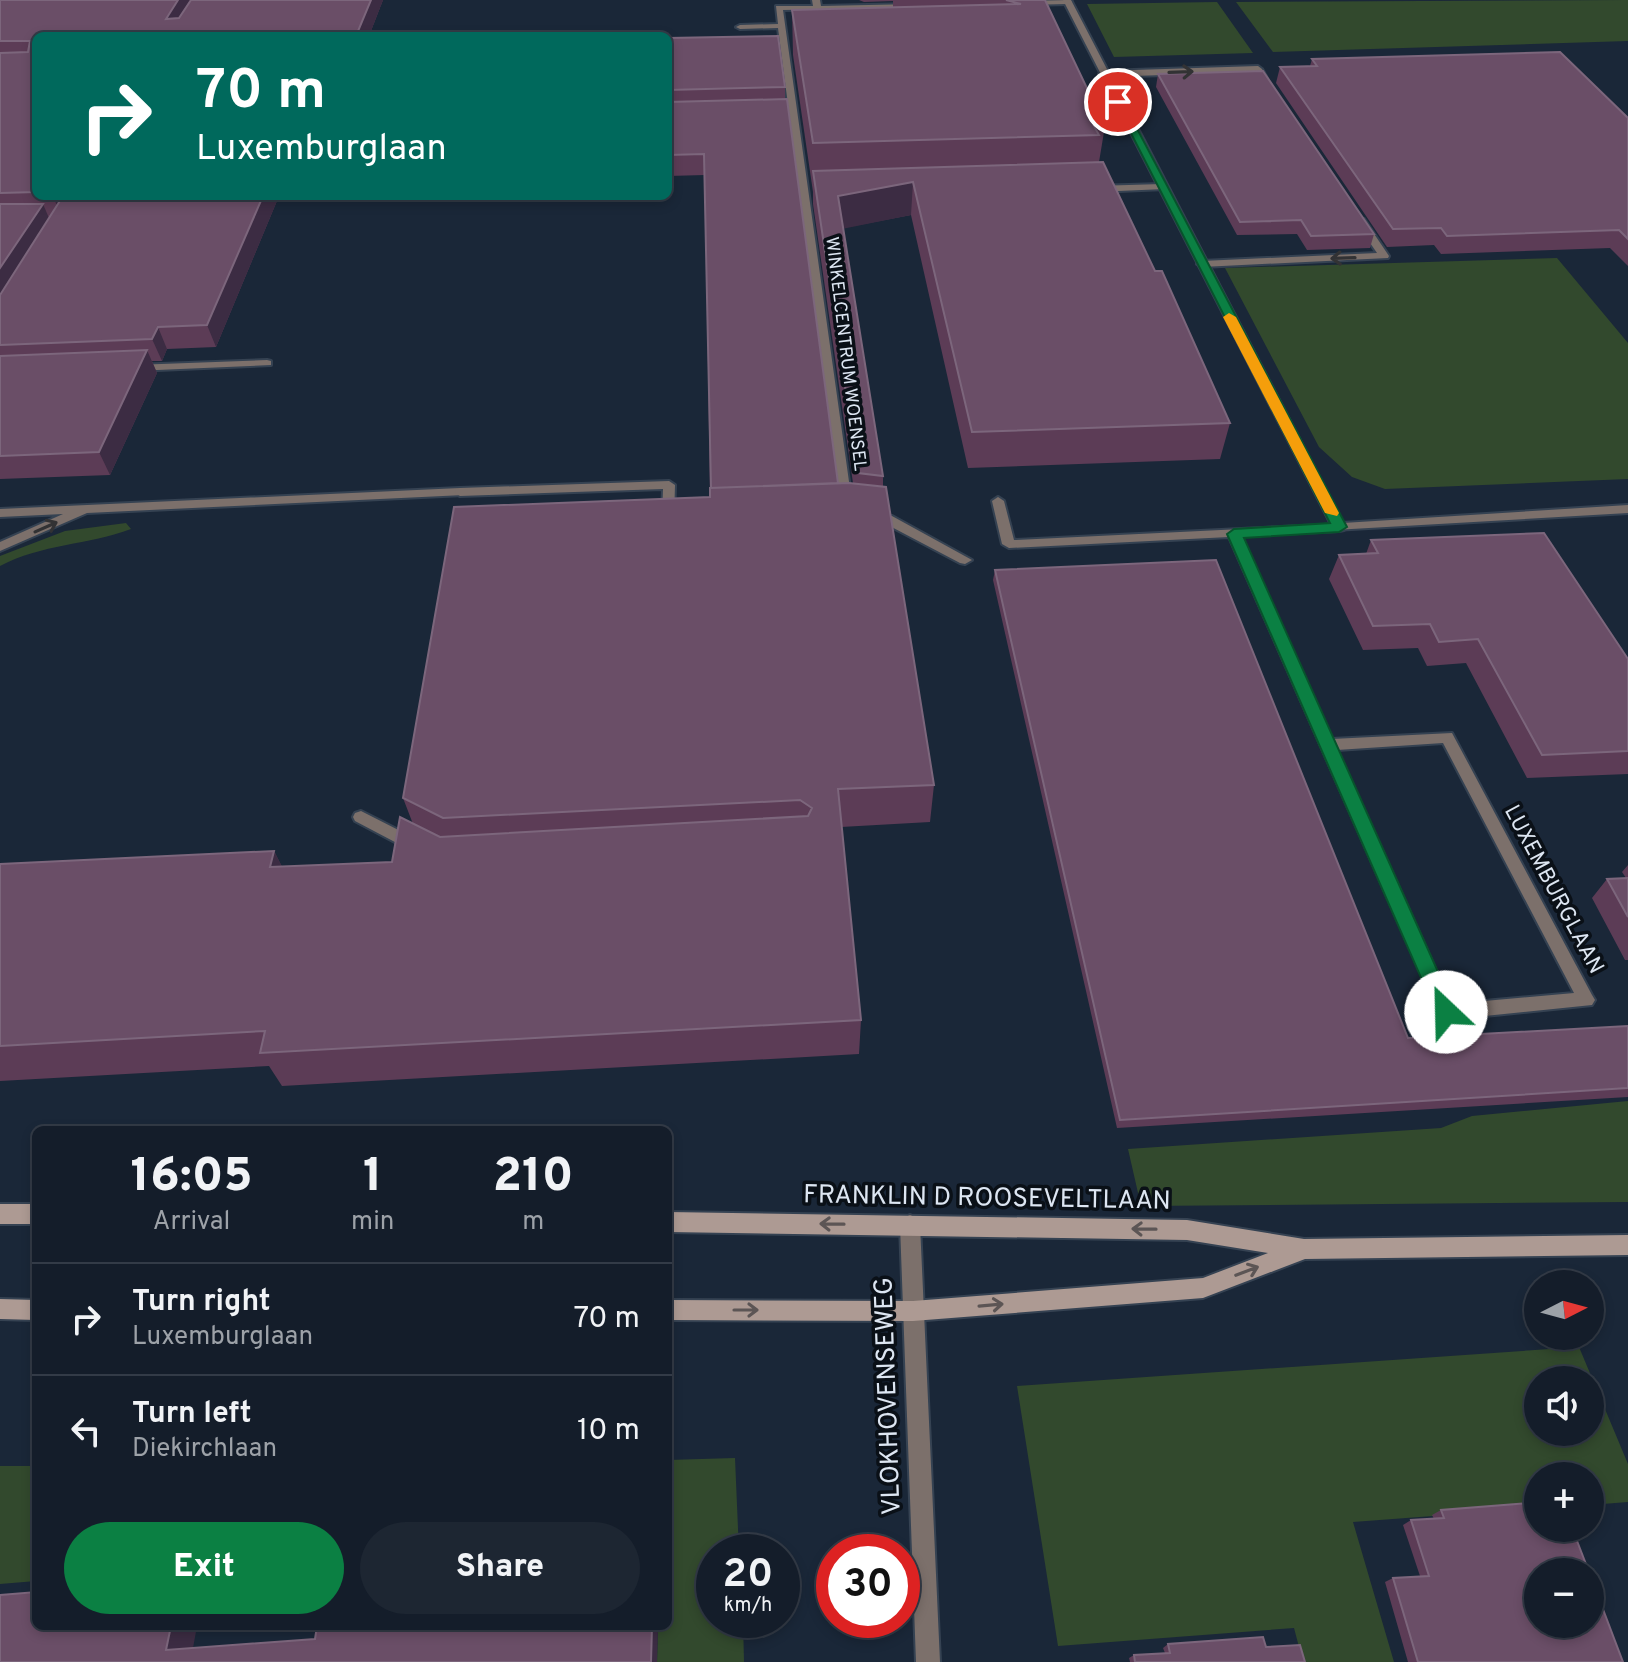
<!DOCTYPE html>
<meta charset="utf-8">
<style>
body{margin:0;font-family:Overpass,sans-serif;background:#1d2632;color:#f1f3f6;height:100vh;display:flex;flex-direction:column;font-size:30px;white-space:nowrap}
*{box-sizing:border-box;margin:0}
p{font-size:26px;color:#9da2a8}
.icon{flex:none;width:44px;height:44px;fill:none;stroke:currentColor;stroke-width:2;stroke-linecap:round;stroke-linejoin:round}
.map{position:relative;flex:1;overflow:hidden}
.side{position:absolute;left:32px;top:1126px;width:640px;height:504px;display:flex;flex-direction:column;background:#141d2a;border-radius:12px;box-shadow:0 4px 12px #0003,0 0 0 2px #333b47}
.side>*{flex:none}
.guide{position:absolute;left:32px;top:32px;width:640px;height:168px;border-radius:12px;box-shadow:0 4px 12px #0003,0 0 0 2px #333b47;background:#00695c;color:#fff;overflow:hidden}
.needle{width:52px;rotate:84deg}
.controls{position:absolute;left:1524px;top:1270px;display:grid;gap:16px}
.controls a{display:grid;place-items:center;width:80px;height:80px;border-radius:50%;background:#141d2a;box-shadow:0 4px 12px #0003,0 0 0 2px #333b47;font-size:40px}
.speed{position:absolute;left:696px;top:1534px;display:flex;gap:16px;font-size:40px;font-weight:700;text-align:center}
.speed>*{display:grid;place-content:center;width:104px;height:104px;border-radius:50%;background:#141d2a;box-shadow:0 4px 12px #0003,0 0 0 2px #333b47;line-height:1}
.speed small{font-size:20px;font-weight:400}
.speed .limit{border:12px solid #d22;background:#fff;color:#111}
.pin{position:absolute;display:grid;place-items:center;width:68px;height:68px;color:#fff;margin:-34px;border:4px solid #fff;border-radius:50%;box-shadow:0 2px 8px #0007}
.me{position:absolute;width:88px;margin:-44px;rotate:336deg;stroke-linejoin:round;filter:drop-shadow(0 0 6px #0008)}
.turn{display:flex;align-items:center;gap:28px;height:168px;padding:0 32px;font-size:36px}
.turn .icon{width:104px;height:104px;stroke-width:2.5}
.turn b{display:block;font-size:56px;line-height:68px}
.eta{display:flex;justify-content:space-evenly;align-items:center;height:136px;text-align:center}
.eta b{font-size:48px;font-weight:800;line-height:56px}
.primary-button{display:flex;gap:16px;margin-top:auto;padding:16px 32px}
.primary-button a{flex:1;height:92px;border-radius:48px;background:#0b8043;color:#fff;font-size:32px;font-weight:800;line-height:92px;text-align:center}
.primary-button a+a{background:#1d2632;color:#f1f3f6}
ul{padding:0;list-style:none}
li{display:flex;align-items:center;gap:24px;height:112px;padding:0 32px;border-top:2px solid #333b47}
li div{flex:1}
li b{display:block;font-size:30px}
li em{font-style:normal}
.map>svg:first-child{display:block}
.green{fill:#32492d;fill-rule:evenodd}
.lines{fill:none;stroke-linecap:round;stroke-linejoin:round}
.service-casing{stroke:#354252;stroke-width:4}
.pedestrian-casing{stroke:#354252;stroke-width:4}
.minor-casing{stroke:#354252;stroke-width:4}
.tertiary-casing{stroke:#354252;stroke-width:4}
.secondary-casing{stroke:#354252;stroke-width:4}
.service{fill:#7c706b;fill-rule:evenodd}
.pedestrian{fill:#7c706b;fill-rule:evenodd}
.minor{fill:#7c706b;fill-rule:evenodd}
.tertiary{fill:#7c706b;fill-rule:evenodd}
.secondary{fill:#ad9a93;fill-rule:evenodd}
.wall{fill:#5c3c56}
.shaded-wall{fill:#3c2c43}
.building{fill:#6a4e67;stroke:#7c667c;stroke-width:2}
.oneway{stroke:#323234}
.oneway2{stroke:#5c5555}
.route{fill:#0b8043;stroke:#07532c;stroke-width:2}
.slow{fill:#f59e0b}
.labels{text-anchor:middle;dominant-baseline:central;stroke-width:7;stroke-linejoin:round;paint-order:stroke}
.far-street-label{font-size:18px;fill:#dde6f2;stroke:#0a1017}
.street-label{font-size:22px;fill:#dde6f2;stroke:#0a1017}
.near-street-label{font-size:26px;fill:#dde6f2;stroke:#0a1017}
</style>
<div class="map">
<svg width="1628" height="1662" viewBox="0 0 1628 1662">
<rect width="100%" height="100%" fill="#1a2738"/>
<path class="green" d="M1628 0V41L1273 52 1236 2Z
M1217 2 1253 53 1114 57 1087 4Z
M1557 258 1628 343V479L1385 489 1352 477 1319 447 1225 268Z
M126 523 131 529C89 545 41 544 0 566V556L65 531Z
M1628 1101V1202L1141 1206 1128 1149 1441 1128 1472 1116Z
M1579 1347 1628 1464V1502L1590 1505V1476H1538V1508L1353 1522 1394 1662H1303L1294 1628 1058 1646 1017 1386ZM1538 1380H1590V1432H1538Z
M735 1458 739 1552H714V1620H743L744 1662H657L658 1626H668V1460Z
M0 1466H36V1581L0 1584Z"/>
<g class="lines">
<g class="service-casing">
<path id="service" d="M460 488 466 492 464 495 87 513 0 551V542L63 514 0 517V509Z
M361 811 422 842 424 846 422 850H410L355 821 353 817 355 813Z"/>
</g>
<g class="pedestrian-casing">
<path id="pedestrian" d="M812 0H820L821 6 915 4 919 6 915 8 783 10 852 503 846 507 840 503 778 28 740 29 736 27 740 25 778 24 776 6H813Z
M1069 0 1072 2 1068 4 1025 5 1021 3 1025 1Z
M1162 184 1167 187 1165 189 1095 192 1090 189 1095 186Z
M267 360 271 361V365L134 371 128 368 134 365Z
M669 481 675 485 674 518 668 522 662 518 663 489 460 496 454 492 460 488Z
M873 513 892 516 972 560 965 564 960 563 884 523 868 520V514Z"/>
</g>
<g class="minor-casing">
<path id="minor" d="M1258 66 1262 69 1274 91H1268L1255 72 1103 77 1099 74 1103 71Z
M1360 218 1364 219 1389 256 1388 258 1202 267 1197 264 1202 261 1377 253 1355 221Z
M998 497 1004 501 1014 540 1344 524V530L1339 531 1241 536 1332 739 1452 733 1592 995 1595 1000 1592 1005 1446 1020 1440 1017 1229 537 1009 548 1002 544 992 501ZM1443 743 1574 993 1451 1004 1337 750Z"/>
</g>
<g class="tertiary-casing">
<path id="tertiary" d="M1063 0H1071L1343 523 1628 505V513L1334 530Z
M910 1215 917 1218 920 1225 940 1662H916L900 1225 903 1218Z"/>
</g>
<g class="secondary-casing">
<path id="secondary" d="M0 1204H36V1224H0Z
M668 1212 1187 1220 1304 1239 1628 1235V1255L1305 1259 1203 1298 913 1321 668 1320V1300L913 1301 1203 1278 1268 1253 1187 1240 668 1232Z
M0 1299 36 1300V1320L0 1319Z"/>
</g>
<use href="#service" class="service"/>
<use href="#pedestrian" class="pedestrian"/>
<use href="#minor" class="minor"/>
<use href="#tertiary" class="tertiary"/>
<use href="#secondary" class="secondary"/>
</g>
<path class="wall" d="M0 0H383L369 36H36V196H279L216 347 167 349 162 361H152L157 373 110 475 0 479Z
M859 0H1045L1105 126 1099 162 1155 271 1230 423 1220 459 968 468 911 215 843 228 883 476V487L934 785 930 822 841 827 861 1020 859 1054 282 1086 269 1066 0 1081V865L274 851 282 867 392 862 413 824 403 798 710 497 705 175 668 176V38L785 87V99L838 483H853L813 204V192L793 55 792 10 893 7V1L864 2Z
M1312 59 1628 118V266L1610 248 1441 254 1434 245 1387 247 1276 83 1280 67 1310 66Z
M1158 74 1374 234 1370 248 1307 250 1297 234 1237 235 1156 87Z
M1371 540 1628 659V774L1527 778 1466 663 1427 666 1418 648 1363 650 1329 579 1339 555 1366 554Z
M995 570 1408 1038 1628 1026V1097L1117 1128 993 580Z
M1628 865V960H1625L1592 898 1607 879 1626 878 1622 872Z
M1441 1510 1532 1511 1623 1662H1408L1385 1582 1393 1578 1420 1576 1403 1525 1411 1520 1434 1519 1432 1515Z
M1168 1644 1266 1647 1305 1662H1130L1129 1658 1134 1655 1165 1653 1163 1648Z"/>
<path class="shaded-wall" d="M178 0H195L174 36 166 19Z
M371 0H383L369 36H356Z
M913 182 911 215 837 230 838 196Z
M53 196H71L60 213Z
M263 196H279L216 347 207 325Z
M43 204 52 225 0 307V268Z
M158 327 167 349 162 361 152 339Z
M147 350 157 373 110 475 99 452Z
M274 851 293 888 270 867Z
M171 1626H197L191 1659 166 1650Z
M652 1626H658L657 1662H651Z"/>
<path class="building" d="M0 0H178L166 19 179 18 191 0H371L356 36H36V192L0 193V53L28 52 30 41H0Z
M1006 0H1045L1105 126H1094L1099 135 813 143 792 10 1021 4Z
M778 36 785 87 668 90V38Z
M1560 52 1628 118V239L1619 230 1447 236 1441 228 1393 229 1280 67 1317 66 1312 59Z
M1263 71 1374 234 1311 236 1301 220 1240 222 1158 74Z
M787 99 838 483 711 488 704 154 668 155V102Z
M1103 162 1155 271H1162L1230 423 972 432 913 182 838 196 883 476 858 473 813 171Z
M63 196H263L207 325 158 327 152 339 0 345V295Z
M0 204H43L0 268Z
M147 350 99 452 0 456V356Z
M849 483 886 487 934 785 838 789 861 1020 260 1053 265 1031 0 1046V864L274 851 270 867 392 862 400 817 440 837 808 816 812 808 800 800 443 818 403 798 454 507 710 497V488Z
M1544 533 1628 659V751L1542 755 1478 639 1439 642 1430 624 1373 626 1339 555 1378 553 1371 540Z
M1216 560 1408 1038 1628 1026V1088L1120 1120 995 570Z
M1628 878V917L1607 879Z
M1529 1503 1532 1511H1538V1528H1572L1589 1572H1538V1624H1590V1575L1623 1662H1418L1393 1578 1429 1576 1411 1520 1444 1518 1441 1510Z
M36 1592V1626H171L166 1650 315 1639 317 1626H652L651 1662H0V1595Z
M1263 1637 1266 1647 1300 1645 1305 1662H1135L1134 1655 1170 1653 1168 1644Z"/>
<defs><path id="oneway-shaft" d="M-6 0H5M1.5-3L5.5 0L1.5 3" fill="none" stroke-width="1.6" stroke-linecap="round" stroke-linejoin="round" transform="scale(2)"/></defs>
<g class="oneway">
<use href="#oneway-shaft" transform="translate(1181 72) rotate(-2)"/>
<use href="#oneway-shaft" transform="translate(1343 258) rotate(178)"/>
<use href="#oneway-shaft" transform="translate(46 527) rotate(-24)"/>
</g>
<g class="oneway2">
<use href="#oneway-shaft" transform="translate(832 1224) rotate(-179)"/>
<use href="#oneway-shaft" transform="translate(1144 1229) rotate(-179)"/>
<use href="#oneway-shaft" transform="translate(1247 1271) rotate(-21)"/>
<use href="#oneway-shaft" transform="translate(991 1305) rotate(-5)"/>
<use href="#oneway-shaft" transform="translate(746 1310)"/>
</g>
<path class="route" d="M1114 100 1123 102 1347 527 1339 532 1244 538 1456 1012 1453 1018 1446 1021 1436 1012 1227 534 1234 529 1330 523Z"/>
<path class="slow" d="M1229 313 1236 317 1339 513 1337 516 1325 513 1223 317Z"/>
<g class="labels">
<g class="far-street-label">
<text transform="translate(845 354) rotate(83)">WINKELCENTRUM WOENSEL</text>
</g>
<g class="street-label">
<text transform="translate(1553 890) rotate(62)">LUXEMBURGLAAN</text>
</g>
<g class="near-street-label">
<text transform="translate(987 1199) rotate(1)">FRANKLIN D ROOSEVELTLAAN</text>
<text transform="translate(889 1396) rotate(-92)">VLOKHOVENSEWEG</text>
</g>
</g>
</svg>
<div class="controls">
<a><svg class="needle" viewBox="-14 -14 28 28"><path d="M0-13l5 13h-10z" fill="#e53935"/><path d="M0 13l5-13h-10z" fill="#9da2a8"/></svg></a>
<a><svg class="icon" aria-label="sound" viewBox="0 0 24 24"><path d="M4 9h4l5-4v14l-5-4H4zM17 9q2 3 0 6"/></svg></a>
<a>+</a>
<a>−</a>
</div>
<div class="speed"><div>20<small>km/h</small></div><div class="limit">30</div></div>
<div class="pin" style="left:1118px;top:102px;background:#d93025"><svg class="icon" aria-label="arrive" viewBox="0 0 24 24"><path d="M6 21V4h12l-3 4 3 4H6"/></svg></div>
<svg class="me" style="left:1446px;top:1012px" viewBox="-20 -20 40 40"><circle r="19" fill="#fff"/><path d="M0-13L10 11 0 6-10 11z" fill="#0b8043"/></svg>
<div class="guide">
<div class="turn"><svg class="icon" aria-label="right" viewBox="0 0 24 24"><path d="M7 20v-9h11M14 6l5 5-5 5"/></svg><div><b>70 m</b>Luxemburglaan</div></div>
</div>
<section class="side">
<div class="eta">
<div><b>16:05</b><p>Arrival</p></div>
<div><b>1</b><p>min</p></div>
<div><b>210</b><p>m</p></div>
</div>
<ul>
<li><svg class="icon" aria-label="right" viewBox="0 0 24 24"><path d="M7 20v-9h11M14 6l5 5-5 5"/></svg><div><b>Turn right</b><p>Luxemburglaan</p></div><em>70 m</em></li>
<li><svg class="icon" aria-label="left" viewBox="0 0 24 24"><path d="M17 20v-9H6M10 6l-5 5 5 5"/></svg><div><b>Turn left</b><p>Diekirchlaan</p></div><em>10 m</em></li>
</ul>
<div class="primary-button"><a>Exit</a><a>Share</a></div>
</section>
</div>
